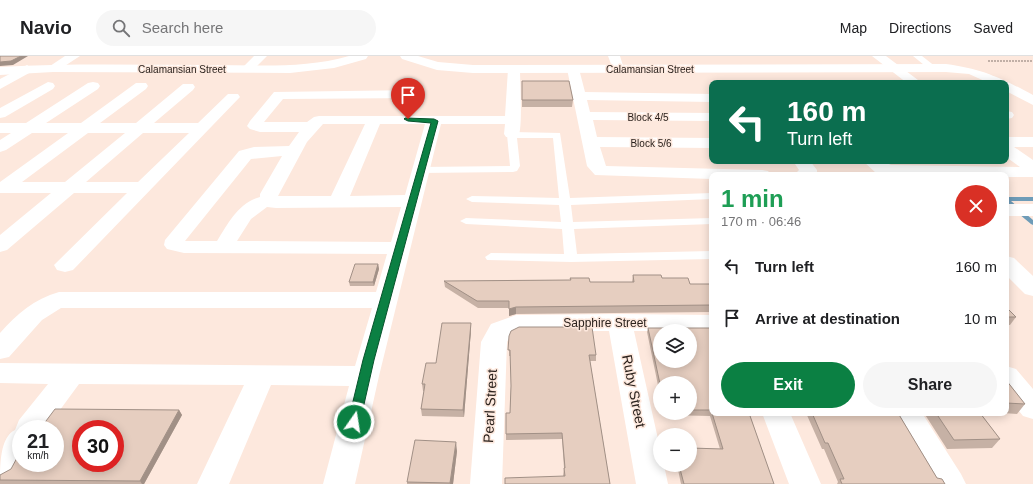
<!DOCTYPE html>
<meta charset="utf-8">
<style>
body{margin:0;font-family:Arial,sans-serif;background:#f6f6f6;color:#202124;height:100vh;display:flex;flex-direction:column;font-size:15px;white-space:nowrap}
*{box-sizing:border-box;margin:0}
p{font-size:13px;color:#757577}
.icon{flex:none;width:22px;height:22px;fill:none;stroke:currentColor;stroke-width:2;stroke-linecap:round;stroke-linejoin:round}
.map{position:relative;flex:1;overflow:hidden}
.drawer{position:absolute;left:709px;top:116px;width:300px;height:244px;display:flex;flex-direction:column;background:#fff;border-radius:8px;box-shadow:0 2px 10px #0003}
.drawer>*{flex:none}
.top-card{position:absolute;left:709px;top:24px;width:300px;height:84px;border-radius:8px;box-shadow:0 2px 10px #0003;background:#0b6e4f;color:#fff;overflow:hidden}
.fabs{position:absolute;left:653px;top:268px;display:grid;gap:8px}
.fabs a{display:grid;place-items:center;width:44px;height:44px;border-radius:50%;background:#fff;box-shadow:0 2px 10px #0003;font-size:20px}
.speed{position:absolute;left:12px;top:364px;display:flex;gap:8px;font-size:20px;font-weight:700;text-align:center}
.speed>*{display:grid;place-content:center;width:52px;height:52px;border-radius:50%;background:#fff;box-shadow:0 2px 10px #0003;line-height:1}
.speed small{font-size:10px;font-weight:400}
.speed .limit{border:6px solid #d22;background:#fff;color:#111}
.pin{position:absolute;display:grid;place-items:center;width:34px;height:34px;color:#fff;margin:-41px -17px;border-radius:50% 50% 50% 0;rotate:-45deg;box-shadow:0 0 4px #0007}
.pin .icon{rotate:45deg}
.me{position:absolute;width:44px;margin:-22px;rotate:13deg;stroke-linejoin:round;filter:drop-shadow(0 0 3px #0008)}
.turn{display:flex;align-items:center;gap:14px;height:84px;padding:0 12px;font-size:18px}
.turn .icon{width:52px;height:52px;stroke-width:2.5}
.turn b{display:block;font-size:28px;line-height:34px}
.round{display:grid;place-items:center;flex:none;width:42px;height:42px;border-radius:21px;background:#f6f6f6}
.headline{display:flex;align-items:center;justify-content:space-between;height:68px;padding:0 12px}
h1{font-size:24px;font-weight:600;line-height:30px;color:#1e9e55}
.action{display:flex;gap:8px;margin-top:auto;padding:8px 12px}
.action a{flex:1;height:46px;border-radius:24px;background:#0b8043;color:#fff;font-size:16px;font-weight:600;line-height:46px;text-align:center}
.action a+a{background:#f6f6f6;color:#202124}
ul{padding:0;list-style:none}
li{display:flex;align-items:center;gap:12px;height:52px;padding:0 12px}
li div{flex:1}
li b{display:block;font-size:15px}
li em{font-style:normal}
header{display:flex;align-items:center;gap:24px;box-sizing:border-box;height:56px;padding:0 20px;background:#fff;border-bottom:1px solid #e0e0e0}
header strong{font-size:19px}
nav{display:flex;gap:22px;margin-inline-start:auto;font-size:14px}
.search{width:280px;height:36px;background:#f6f6f6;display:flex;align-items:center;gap:10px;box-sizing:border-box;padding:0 14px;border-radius:22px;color:#757577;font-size:15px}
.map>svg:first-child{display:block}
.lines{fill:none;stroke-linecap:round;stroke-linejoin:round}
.stream{fill:#6e9cb8;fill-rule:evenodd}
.path{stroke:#ad9c94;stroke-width:1.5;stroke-dasharray:2 1;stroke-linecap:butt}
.service{fill:#fff;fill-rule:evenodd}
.minor{fill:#fff;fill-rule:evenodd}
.tertiary{fill:#fff;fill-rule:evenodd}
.wall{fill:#c6b1a5}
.shaded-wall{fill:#a19086}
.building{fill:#e6cec0;stroke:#a19086;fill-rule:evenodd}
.route{fill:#0b8043;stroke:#07532c}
.labels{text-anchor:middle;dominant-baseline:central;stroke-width:3;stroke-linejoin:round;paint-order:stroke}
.far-street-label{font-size:10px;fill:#2b221d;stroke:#fde8dd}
.street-label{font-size:12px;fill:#2b221d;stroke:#fde8dd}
.near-street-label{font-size:14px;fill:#2b221d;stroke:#fde8dd}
</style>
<header>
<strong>Navio</strong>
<div class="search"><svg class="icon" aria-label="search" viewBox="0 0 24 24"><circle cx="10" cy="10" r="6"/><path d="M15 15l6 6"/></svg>Search here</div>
<nav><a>Map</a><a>Directions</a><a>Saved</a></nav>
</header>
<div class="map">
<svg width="1033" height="428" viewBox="0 0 1033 428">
<rect width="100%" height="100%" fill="#fde8dd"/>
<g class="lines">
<path class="stream" d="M1006 141H1033V145H1011L1033 164V169L1031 168 1006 147Z"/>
<path class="path" d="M988 5H1033"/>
<path class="service" d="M913 0H922L936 11 929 13Z
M512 76 560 77 570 142 712 137V143L571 149 573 166 712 162V168L574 173 577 198 712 195V203L571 206 487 204 485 201 491 197 564 198 562 173 466 168 460 165 466 162 561 166 559 149 472 146 466 143 472 140 559 142 553 82H517L520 110 517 115 513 116 421 117 416 114 421 111 510 110 507 79Z"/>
<path class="minor" d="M65 0H80L57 15H49L47 12Z
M254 0H267L251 16H243L241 13Z
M608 0H620L624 13 622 16H614Z
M872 0H886L922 27H907Z
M27 9 33 13 31 16 0 33V23Z
M514 9 520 13C520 26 523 74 518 81H506L504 78 505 68H441L379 320 355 428H323L349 330 271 329 229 428H197L244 329 79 328 46 373H21C21 397 27 416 0 426 0 409 0 381 15 374L19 364 48 328 0 327V307L355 310 372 252H61L42 264 9 301 0 303V277C17 258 34 243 59 236H376L387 198 184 197 167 193 164 189 165 184 239 95 254 91 289 90 299 76H260L250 73 247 70 250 65 274 36 416 34 421 35 423 38 421 41 416 42 283 43 264 66H307L314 61 319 60H505L508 13ZM323 68H365L331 140H278L307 86ZM380 68H425L405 139 350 140ZM282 100 260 138V141C238 147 228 168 217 185H185L251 103ZM267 151 276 152 401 151 391 186 237 185 251 163Z
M573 9 579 13 585 36 712 38V46L587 44 590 56 712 57V65L593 64 597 81 712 82V92L600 91 606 110 762 114 768 115 771 119H712V123L595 119 587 110 567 13Z
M48 26 53 27 55 30 53 33 5 61 0 62V52Z
M93 26 98 27 100 30 98 33 46 67H81L136 27H146L148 30 146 33 100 67H136L183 28H193L195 31 193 34 154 67H198L228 38H238L240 41 73 214 65 216 57 214 54 209 127 137H74L7 194 0 196V179L51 137H0V126L68 77H32L6 94 0 96V84L11 77H0V67H26L88 27ZM88 77H125L65 126H22ZM143 77H189L138 126H86Z
M1006 55 1012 56 1014 59 1012 62 1006 63Z
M1006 81H1033V91H1014L1033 104V121H1006V119H889L876 117 863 105H882L891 109 1020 111 1006 101Z
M793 105H810L817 114V118L794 119 799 114Z
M1006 148H1033V160H1006Z
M1006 200 1014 202 1033 220V240L1025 238 1006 219Z
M620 258 712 259V275H634L660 392V409H664L668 428H636L609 275H519L510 280 507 286 502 428H470L481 286 491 268 516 259Z
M1006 310 1016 313 1033 333V363L1023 360 1006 339Z
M762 357H790L821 428H789Z
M892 357H922L961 418 966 428H933Z"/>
<path class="tertiary" d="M349 0H368L366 3 334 12 290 17 53 16 0 19V11C70 7 140 9 210 9 256 9 304 13 349 0Z
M400 0H418L438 6 473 9 946 8C983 13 1001 22 1033 39V49L1006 35V27H989L969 18 946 16 473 17 437 14 402 3Z"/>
</g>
<path class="wall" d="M522 25 573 44 572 51H522Z
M378 208 379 213 374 230H350L349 226Z
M633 219 662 222 690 228H712V256L516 258 509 260V252H478L445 231 444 225 570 224V222L590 226H632Z
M1006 251 1016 261 1010 269H1006Z
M471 267V274L464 361 422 360 421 353 424 335H423L422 328 436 307Z
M648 272H712V357H749L774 428H681L677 409H690L720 393 710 360 664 359V357H690V327H660V339L647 276Z
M509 280 596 299V305H590L610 428 563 420 564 412 562 383 506 384V378L510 357 511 330V300H509Z
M1006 324 1025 348 1017 358 1003 357H1006Z
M179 354 182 359 144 428H0V419Z
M806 357H898L937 422 945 428H837L838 426 824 393H822Z
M924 357H980L1000 383 992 392 947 393Z
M457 395 453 428H407V426Z"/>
<path class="shaded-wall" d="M21 0H28L13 9 0 10V6Z
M378 208 379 213 374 230 373 226Z
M516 251V258L509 260V253Z
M471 267V274L464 361 463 354Z
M179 354 182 359 144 428H142L140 425Z
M456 386 457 395 453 428H450Z"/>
<path class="building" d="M0 0H21L11 5 0 6Z
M522 25H569L573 44H522Z
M355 208H378L373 226H349Z
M633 219H661L662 222H688L690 228H712V249L516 251 509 253V245H477L444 225 571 224 570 222H589L590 226H634Z
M1006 251 1016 261H1006Z
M442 267H471L463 354 421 353 425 328H422L426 307H436Z
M519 271H592L596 299H589L610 428H505V422L565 420 564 412H565L562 377 506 378V357H510L511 330 510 294H508L509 280 511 275Z
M648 272H712V356V354H690V327H660V328ZM660 275H690V305H660Z
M1006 324 1025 348 1006 347Z
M55 353 179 354 140 425 0 424V419L11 413 18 400 19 391 21 388V407H55V373H32L35 369H43ZM81 373H115V407H81Z
M712 357H749L774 428H684L679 409H690V392L723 393Z
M812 357H898L937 422 942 423 945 428H842L840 423H844L828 387H825Z
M936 357H980L1000 383 954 384Z
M415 384 456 386 450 427 407 426Z"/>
<path class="route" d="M405 62 434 63 438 65 374 304 360 366 358 369 354 371 349 369 348 366 363 304 431 67 408 65 404 63Z"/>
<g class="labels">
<g class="far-street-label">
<text x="182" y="13">Calamansian Street</text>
<text x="650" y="13">Calamansian Street</text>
<text x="648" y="61">Block 4/5</text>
<text x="651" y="87">Block 5/6</text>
</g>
<g class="street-label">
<text x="605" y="267">Sapphire Street</text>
</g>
<g class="near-street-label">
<text transform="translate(634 335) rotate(79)">Ruby Street</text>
<text transform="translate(490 350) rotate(-87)">Pearl Street</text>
</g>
</g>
</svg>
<div class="fabs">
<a><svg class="icon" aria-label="layers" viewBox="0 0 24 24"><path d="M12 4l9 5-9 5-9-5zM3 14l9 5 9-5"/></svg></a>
<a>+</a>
<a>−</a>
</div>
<div class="speed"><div>21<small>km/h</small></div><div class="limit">30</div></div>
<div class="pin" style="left:408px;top:63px;background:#d93025"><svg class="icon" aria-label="arrive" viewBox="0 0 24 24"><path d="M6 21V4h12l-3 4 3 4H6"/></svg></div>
<svg class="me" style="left:354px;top:366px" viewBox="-20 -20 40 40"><circle r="17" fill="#0b8043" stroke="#fff" stroke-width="3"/><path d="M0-11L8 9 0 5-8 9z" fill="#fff"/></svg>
<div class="top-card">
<div class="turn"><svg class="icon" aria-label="left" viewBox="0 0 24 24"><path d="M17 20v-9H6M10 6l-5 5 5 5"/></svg><div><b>160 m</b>Turn left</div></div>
</div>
<section class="drawer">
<div class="headline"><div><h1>1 min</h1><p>170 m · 06:46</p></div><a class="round" style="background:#d93025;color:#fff"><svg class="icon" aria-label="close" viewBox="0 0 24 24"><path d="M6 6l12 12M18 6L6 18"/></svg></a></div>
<ul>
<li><svg class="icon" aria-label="left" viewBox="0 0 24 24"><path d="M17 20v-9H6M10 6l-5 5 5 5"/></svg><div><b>Turn left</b></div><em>160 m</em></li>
<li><svg class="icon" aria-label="arrive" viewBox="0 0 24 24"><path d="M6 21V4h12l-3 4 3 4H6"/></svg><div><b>Arrive at destination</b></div><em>10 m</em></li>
</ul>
<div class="action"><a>Exit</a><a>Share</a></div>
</section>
</div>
